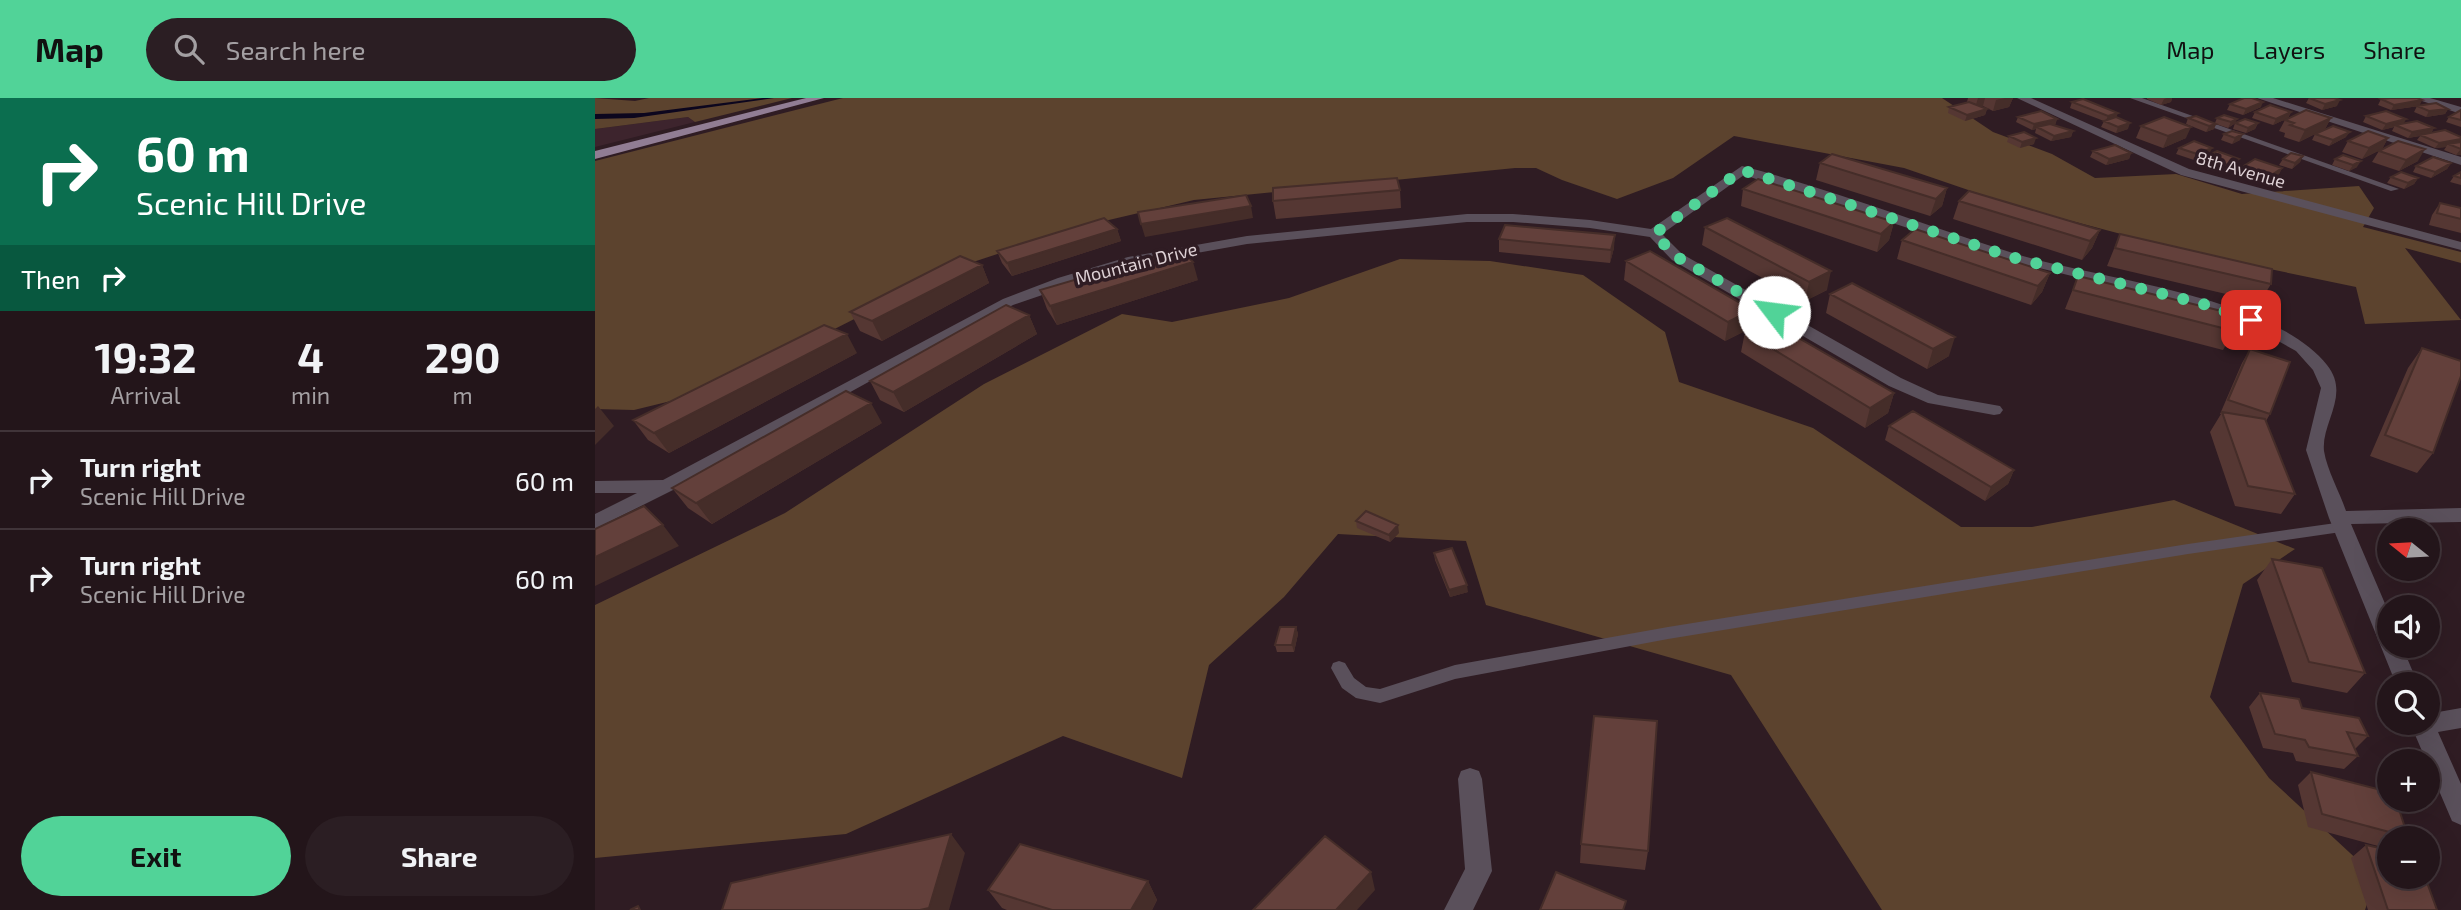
<!DOCTYPE html>
<meta charset="utf-8">
<style>
body{margin:0;font-family:"Exo 2",sans-serif;background:#2b1e23;color:#f1f3f6;height:100vh;display:flex;flex-direction:column;font-size:26px;white-space:nowrap}
*{box-sizing:border-box;margin:0}
p{font-size:23px;color:#a39fa2}
.icon{flex:none;width:38px;height:38px;fill:none;stroke:currentColor;stroke-width:2;stroke-linecap:round;stroke-linejoin:round}
.map{position:relative;flex:1;overflow:hidden}
.drawer{display:flex;flex-direction:column;background:#23151a;width:595px}
.drawer>*{flex:none}
.top-card{background:#0b6e4f;color:#fff;overflow:hidden}
.needle{width:46px;rotate:288deg}
.buttons{position:absolute;left:1782px;top:420px;display:grid;gap:14px}
.buttons a{display:grid;place-items:center;width:63px;height:63px;border-radius:50%;background:#23151a;box-shadow:0 7px 28px #0002,0 0 0 2px #403439;font-size:35px}
.pin{position:absolute;display:grid;place-items:center;width:60px;height:60px;color:#fff;margin:-30px;border-radius:14px;box-shadow:0 4px 10px #0006}
.me{position:absolute;width:77px;margin:-38px;rotate:300deg;stroke-linejoin:round;filter:drop-shadow(0 0 5px #0008)}
.turn{display:flex;align-items:center;gap:24px;height:147px;padding:0 21px;font-size:32px}
.turn .icon{width:91px;height:91px;stroke-width:2.5}
.turn b{display:block;font-size:49px;line-height:60px}
.then{display:flex;align-items:center;height:66px;padding:0 21px;background:#0003;gap:14px;font-size:26px}
.eta{display:flex;justify-content:space-evenly;align-items:center;height:119px;text-align:center}
.eta b{font-size:42px;font-weight:700;line-height:49px}
.primary-button{display:flex;gap:14px;margin-top:auto;padding:14px 21px}
.primary-button a{flex:1;height:80px;border-radius:42px;background:#51d398;color:#111;font-size:28px;font-weight:700;line-height:80px;text-align:center}
.primary-button a+a{background:#2b1e23;color:#f1f3f6}
ul{padding:0;list-style:none}
li{display:flex;align-items:center;gap:21px;height:98px;padding:0 21px;border-top:2px solid #403439}
li div{flex:1}
li b{display:block;font-size:26px}
li em{font-style:normal}
header{display:flex;align-items:center;gap:42px;box-sizing:border-box;height:98px;padding:0 35px;background:#51d398;color:#111}
header strong{font-size:33px}
nav{display:flex;gap:38px;margin-inline-start:auto;font-size:24px}
.search{width:490px;height:63px;background:#2b1e23;display:flex;align-items:center;gap:18px;box-sizing:border-box;padding:0 24px;border-radius:38px;color:#a39fa2;font-size:26px}
main{display:flex;flex:1;min-height:0}
.map>svg:first-child{display:block}
.built{fill:#3d242d}
.green{fill:#5c432e}
.water{fill:#0c061e}
.lines{fill:none;stroke-linecap:round;stroke-linejoin:round}
.service{fill:#5a505b;fill-rule:evenodd}
.minor{fill:#5a505b;fill-rule:evenodd}
.primary{fill:#917d94;fill-rule:evenodd}
.wall{fill:#553733}
.shaded-wall{fill:#452d29}
.building{fill:#63403b;stroke:#452d29;stroke-width:2}
.route{stroke:#51d398;stroke-width:12;stroke-dasharray:0 21.6}
.labels{text-anchor:middle;dominant-baseline:central;stroke-width:7;stroke-linejoin:round;paint-order:stroke}
.far-street-label{font-size:18px;fill:#ddd0d4;stroke:#2f1c23}
</style>
<header>
<strong>Map</strong>
<div class="search"><svg class="icon" aria-label="search" viewBox="0 0 24 24"><circle cx="10" cy="10" r="6"/><path d="M15 15l6 6"/></svg>Search here</div>
<nav><a>Map</a><a>Layers</a><a>Share</a></nav>
</header>
<main>
<section class="drawer">
<div class="top-card">
<div class="turn"><svg class="icon" aria-label="right" viewBox="0 0 24 24"><path d="M7 20v-9h11M14 6l5 5-5 5"/></svg><div><b>60 m</b>Scenic Hill Drive</div></div>
<div class="then">Then<svg class="icon" aria-label="right" viewBox="0 0 24 24"><path d="M7 20v-9h11M14 6l5 5-5 5"/></svg></div>
</div>
<div class="eta">
<div><b>19:32</b><p>Arrival</p></div>
<div><b>4</b><p>min</p></div>
<div><b>290</b><p>m</p></div>
</div>
<ul>
<li><svg class="icon" aria-label="right" viewBox="0 0 24 24"><path d="M7 20v-9h11M14 6l5 5-5 5"/></svg><div><b>Turn right</b><p>Scenic Hill Drive</p></div><em>60 m</em></li>
<li><svg class="icon" aria-label="right" viewBox="0 0 24 24"><path d="M7 20v-9h11M14 6l5 5-5 5"/></svg><div><b>Turn right</b><p>Scenic Hill Drive</p></div><em>60 m</em></li>
</ul>
<div class="primary-button"><a>Exit</a><a>Share</a></div>
</section>
<div class="map">
<svg width="1866" height="812" viewBox="0 0 1866 812">
<rect width="100%" height="100%" fill="#2f1c23"/>
<path class="built" d="M93 19 100 24 0 49V31Z"/>
<path class="green" d="M0 0 40 3 54 0H197L100 24 93 19 0 31Z
M248 0H1347L1398 34 1457 56 1500 80 1581 76 1647 96 1764 88 1779 110 1768 129 1866 154V165L1810 150 1866 222 1770 226 1761 189 1598 155 1420 108 1309 70 1139 38 1078 80 1022 101 967 82 941 70H920L599 102 484 129 360 170 117 293 39 312 0 311V63Z
M805 161 895 163 988 177 1070 234 1084 284 1218 330 1366 429H1437L1579 402 1700 451 1648 486 1615 599 1674 680 1781 779 1770 812H1287L1136 577 891 507 871 443 743 436 689 499 614 567 587 680 468 638 251 736 0 760V507L190 415 389 286 527 216 577 224 694 200Z"/>
<path class="water" d="M168 0H179L39 20 0 21V16L49 15Z"/>
<g class="lines">
<path class="service" d="M1535 0H1547L1804 91 1796 93Z
M1748 424 1755 429 1753 433 1593 456 1073 541 860 581 785 605 761 600 747 590 736 570 738 565 744 563 750 565 759 580 771 589 785 591 860 567 1073 529 1593 446Z"/>
<path class="minor" d="M1422 0H1436L1594 71 1866 144V152L1586 77Z
M1662 0H1678L1866 59V67Z
M1818 0H1835L1866 9V16Z
M1147 68C1239 92 1330 127 1421 156 1503 181 1678 198 1732 267 1756 297 1726 324 1729 353 1732 372 1745 395 1751 413L1866 410V424L1756 426 1794 515V548H1807L1823 586H1801L1734 420 1711 352 1726 290 1718 272 1701 253 1651 225 1600 208 1415 163 1149 77 1067 136 1087 156 1306 280 1343 297 1405 308 1408 312 1405 316 1399 317 1333 305 1294 288 1077 162 1055 139 995 130 918 124H872L652 146 535 167 418 207 346 244 78 392 0 431V416L42 395H0V383L68 382 408 201 463 180 533 159 652 138 872 116H918L995 122 1056 131Z
M1866 610V630L1843 634 1866 686V727L1857 723 1815 625H1832V616Z
M875 670 884 673 887 681 897 773 878 812H849L870 771 863 681 866 673Z"/>
<path class="primary" d="M211 0H229L0 61V53Z"/>
</g>
<path class="wall" d="M1373 0H1418L1414 9 1398 13 1388 8 1386 9 1392 11 1390 17 1370 23 1353 15 1354 9 1372 4Z
M1552 0H1577L1576 4 1566 7 1552 1Z
M1714 0 1742 8 1727 12 1711 5Z
M1786 1 1827 2 1824 8 1796 12 1783 7Z
M1477 4 1521 19 1533 31 1521 35 1506 29 1509 23 1475 10Z
M1635 6 1666 9 1648 17 1632 12Z
M1822 8 1853 11 1850 16 1831 19 1819 14Z
M1866 12V29L1851 24 1854 19Z
M1660 14H1696L1693 20 1678 27 1657 20Z
M1771 18 1808 26 1839 30 1836 35 1866 39V57H1861L1849 52 1851 49 1840 50 1822 42 1825 38 1813 40 1797 33 1799 29 1787 32 1768 24Z
M1423 19 1462 21 1460 27H1458L1478 33 1476 39 1456 43 1440 35 1441 31 1437 32 1421 24Z
M1593 20 1620 25 1622 20 1642 21 1639 26 1633 30 1621 26 1619 31 1611 34 1591 26Z
M1736 20 1730 31 1704 44 1689 39 1690 35 1684 33 1690 22Z
M1640 25H1663L1660 31 1651 35 1638 31Z
M1546 28 1591 40 1568 50 1541 40Z
M1629 36 1645 42 1637 46 1626 42Z
M1720 36 1751 39 1734 48 1717 42Z
M1414 38 1439 46 1425 50 1412 44Z
M1793 40 1787 51 1767 61 1747 54 1753 43Z
M1584 50 1614 56 1599 62 1581 56Z
M1498 53 1536 55 1534 61 1511 67 1495 59Z
M1784 53 1823 63 1804 73 1777 64Z
M1708 58 1705 64 1697 71 1684 67 1688 61Z
M1610 59 1641 67 1630 73 1607 65Z
M1740 61 1762 69 1754 73 1737 67Z
M1225 65 1352 90 1347 108 1335 118 1221 82Z
M1856 65 1852 71 1836 80 1818 74 1821 68Z
M1647 69 1687 70 1684 76 1672 84 1644 75Z
M1866 74V87L1855 84 1859 78Z
M1796 79 1823 80 1819 86 1809 91 1792 85Z
M1148 91 1299 124 1294 142 1282 154 1146 108Z
M805 92 806 110 681 121 678 103Z
M1364 103 1505 132 1497 150 1487 162 1358 121Z
M1845 105 1866 110V135L1834 127 1837 117Z
M1110 129 1232 192 1210 203 1107 147Z
M522 131 526 143 417 178 407 165 402 153Z
M1525 136 1676 186 1665 204 1512 168Z
M904 141 1019 150 1015 165 904 154Z
M1307 142 1455 175 1447 194 1436 207 1302 161Z
M1031 163 1157 212 1154 231 1130 243 1029 182Z
M387 167 394 185 287 243 265 233 255 214Z
M1483 178 1639 233 1628 252 1470 211Z
M603 182 462 227 452 211 445 192Z
M1235 196 1354 258 1332 271 1231 215Z
M434 217 442 236 309 314 285 302 275 283Z
M1150 234 1299 295 1293 315 1270 330 1146 254Z
M1827 250 1838 355 1822 375 1775 358 1813 270Z
M1655 251 1675 316 1671 323 1700 396 1686 416 1640 408 1615 334 1626 316H1625L1647 265Z
M262 255 74 355 53 342 38 322Z
M287 325 117 426 93 410 77 390Z
M1294 328 1419 372 1413 386 1390 403 1290 342Z
M761 423 804 435 795 444 762 430Z
M839 455 873 494 855 499 840 462Z
M1677 461 1770 575 1752 595 1697 584 1662 482Z
M701 529 703 536 699 554H682L680 547Z
M1665 595 1707 610 1773 638 1760 651 1763 658 1749 671 1701 663 1698 655 1668 650 1654 609Z
M1716 674 1813 739 1811 740H1794V751L1713 729 1703 687Z
M986 746 1053 753 1050 772 985 765Z
M1771 747 1842 812H1773L1756 760Z
M553 783 562 802 557 812H412L407 810 393 792Z"/>
<path class="shaded-wall" d="M1383 0H1390L1388 8 1380 10Z
M1410 0H1418L1414 9 1398 13 1401 2Z
M1572 0H1577L1576 4 1566 7 1569 1Z
M1745 2 1742 8 1727 12 1730 6Z
M1827 2 1824 8 1796 12 1799 7Z
M1668 4 1666 9 1648 17 1651 11Z
M1392 11 1390 17 1370 23 1372 17Z
M1853 11 1850 16 1831 19 1834 13Z
M1696 14 1693 20 1678 27 1681 21Z
M1523 15 1521 20 1510 24 1513 18Z
M1736 20 1730 31 1704 44 1710 32Z
M1462 21 1460 27 1444 30 1442 29 1441 31 1437 32 1439 26Z
M1642 21 1639 26 1633 30 1636 24Z
M1811 21 1808 27H1800L1799 29 1787 32 1791 26Z
M1535 25 1533 31 1521 35 1523 29Z
M1663 25 1660 31 1651 35 1653 30Z
M1621 26 1619 31 1611 34 1614 28Z
M1596 29 1591 40 1568 50 1573 38Z
M1839 30 1835 36 1825 37V38L1813 40 1817 34Z
M1478 33 1476 39 1456 43 1459 38Z
M1755 34 1751 39 1734 48 1738 42Z
M1648 36 1645 42 1637 46 1640 40Z
M1441 40 1439 46 1425 50 1427 44Z
M1793 40 1787 51 1767 61 1774 50Z
M1866 41V45L1853 46 1851 49 1840 50 1844 45Z
M1617 50 1614 56 1599 62 1602 56Z
M1830 51 1823 63 1804 73 1811 62Z
M1866 51V57H1861L1865 52Z
M1536 55 1534 61 1511 67 1514 61Z
M1708 58 1705 64 1697 71 1700 65Z
M1644 61 1641 67 1630 73 1633 67Z
M1766 63 1762 69 1754 73 1758 67Z
M1856 65 1852 71 1836 80 1840 74Z
M1687 70 1684 76 1672 84 1675 78Z
M1823 80 1819 86 1809 91 1813 85Z
M1352 90 1347 108 1335 118 1341 101Z
M656 108 658 120 550 139 546 126Z
M1299 124 1294 142 1282 154 1286 136Z
M522 131 526 143 417 178 412 165Z
M1505 132 1497 150 1487 162 1495 143Z
M1020 137 1019 150 1015 165 1016 152Z
M598 164 603 182 462 227 455 208Z
M387 167 394 185 287 243 277 223Z
M1236 173 1232 192 1210 203 1214 184Z
M1455 175 1447 194 1436 207 1443 188Z
M1157 212 1154 231 1130 243 1133 224Z
M434 217 442 236 309 314 298 294Z
M252 236 262 255 74 355 59 335Z
M1360 239 1354 258 1332 271 1338 251Z
M1299 295 1293 315 1270 330 1275 310Z
M276 305 287 325 117 426 101 405Z
M3 308 19 328 0 347V311Z
M1419 372 1413 386 1390 403 1396 389Z
M68 427 84 448 0 488V459Z
M803 427 804 435 795 444 794 437Z
M872 487 873 494 855 499 854 492Z
M701 529 703 536 699 554 697 547Z
M356 736 370 755 354 812H325Z
M776 774 780 792 762 812H741Z
M553 783 562 802 557 812H536Z"/>
<path class="building" d="M1649 0H1657L1668 4 1651 11 1635 6Z
M1714 0H1739L1745 2 1730 6Z
M1795 0H1822L1827 2 1799 7 1786 1Z
M1488 1 1523 15 1513 18 1477 4Z
M1374 4 1392 11 1372 17 1354 9Z
M1841 5 1853 11 1834 13 1822 8Z
M1675 7 1696 14 1681 21 1660 14Z
M1711 12 1736 20 1710 32 1695 27 1699 25 1690 22Z
M1866 12V22L1854 19Z
M1446 13 1462 21 1439 26 1423 19Z
M1791 13 1811 21 1791 26 1771 18Z
M1629 17 1642 21 1636 24 1622 20Z
M1601 18 1621 26 1614 28 1593 20Z
M1521 19 1535 25 1523 29 1509 23Z
M1569 19 1596 29 1573 38 1546 28Z
M1650 21 1663 25 1653 30 1640 25Z
M1822 23 1839 30 1817 34 1800 27Z
M1455 26 1478 33 1459 38 1442 29Z
M1738 28 1755 34 1738 42 1720 36Z
M1850 32 1866 39V41L1844 45 1825 37Z
M1637 33 1648 36 1640 40 1629 36Z
M1773 33 1793 40 1774 50 1753 43Z
M1429 34 1441 40 1427 44 1414 38Z
M1599 43 1617 50 1602 56 1584 50Z
M1803 43 1830 51 1811 62 1784 53Z
M1866 44V51L1853 46Z
M1520 47 1536 55 1514 61 1498 53Z
M1622 53 1644 61 1633 67 1610 59Z
M1696 55 1708 58 1700 65 1688 61Z
M1237 56 1352 90 1341 101 1225 65Z
M1748 57 1766 63 1758 67 1740 61Z
M1838 59 1856 65 1840 74 1821 68Z
M1660 61 1687 70 1675 78 1647 69Z
M1806 74 1823 80 1813 85 1796 79Z
M1866 74V80L1859 78Z
M802 80 805 92 678 103V90Z
M1163 81 1299 124 1286 136 1148 91Z
M1374 93 1505 132 1495 143 1364 103Z
M651 97 656 108 546 126 543 114Z
M1845 105 1866 110V121L1842 115Z
M509 120 522 131 412 165 402 153Z
M1132 120 1236 173 1214 184 1110 129Z
M910 127 1020 137 1016 152 904 141Z
M1320 131 1455 175 1443 188 1307 142Z
M1525 136 1677 171 1676 186 1520 150Z
M585 151 598 164 455 208 445 192Z
M1055 153 1157 212 1133 224 1031 163Z
M365 158 387 167 277 223 255 214Z
M1483 178 1643 217 1639 233 1478 192Z
M1257 185 1360 239 1338 251 1235 196Z
M411 207 434 217 298 294 275 283Z
M1174 223 1299 295 1275 310 1150 234Z
M229 227 252 236 59 335 38 322Z
M1827 250 1866 263V278L1838 355 1790 337Z
M1655 251 1695 264 1675 316 1633 302Z
M251 293 276 305 101 405 77 390Z
M1318 313 1419 372 1396 389 1294 328Z
M1627 314 1670 321 1700 396 1653 388Z
M49 408 68 427 0 459V431Z
M771 413 803 427 794 437 761 423Z
M857 450 872 487 854 492 839 455Z
M1677 461 1727 470 1770 575 1714 564Z
M685 529H701L697 547H680Z
M1665 595 1704 601 1707 610 1764 620 1773 638 1752 634 1763 658 1714 649 1710 642 1680 636Z
M999 618 1062 623 1053 753 986 746Z
M1716 674 1794 694V702H1801L1813 739 1727 716Z
M356 736 334 810 325 812H127L136 785Z
M730 738 776 774 741 812H658Z
M425 746 553 783 536 812H457L393 792Z
M1771 747 1794 752V779H1830L1842 812H1793Z
M961 774 1031 803 1028 812H945Z
M43 808 45 812H35Z"/>
<g class="lines">
<path class="route" d="M1179 214 1082 159 1059 136 1147 72 1420 160 1605 205 1656 222"/>
</g>
<g class="labels">
<g class="far-street-label">
<text transform="translate(1646 71) rotate(16)">8th Avenue</text>
<text transform="translate(541 165) rotate(-14)">Mountain Drive</text>
</g>
</g>
</svg>
<div class="buttons">
<a><svg class="needle" viewBox="-14 -14 28 28"><path d="M0-13l5 13h-10z" fill="#e53935"/><path d="M0 13l5-13h-10z" fill="#a39fa2"/></svg></a>
<a><svg class="icon" aria-label="sound" viewBox="0 0 24 24"><path d="M4 9h4l5-4v14l-5-4H4zM17 9q2 3 0 6"/></svg></a>
<a><svg class="icon" aria-label="search" viewBox="0 0 24 24"><circle cx="10" cy="10" r="6"/><path d="M15 15l6 6"/></svg></a>
<a>+</a>
<a>−</a>
</div>
<div class="pin" style="left:1656px;top:222px;background:#d93025"><svg class="icon" aria-label="arrive" viewBox="0 0 24 24"><path d="M6 21V4h12l-3 4 3 4H6"/></svg></div>
<svg class="me" style="left:1179px;top:214px" viewBox="-20 -20 40 40"><circle r="19" fill="#fff"/><path d="M0-13L10 11 0 6-10 11z" fill="#51d398"/></svg>
</div>
</main>
